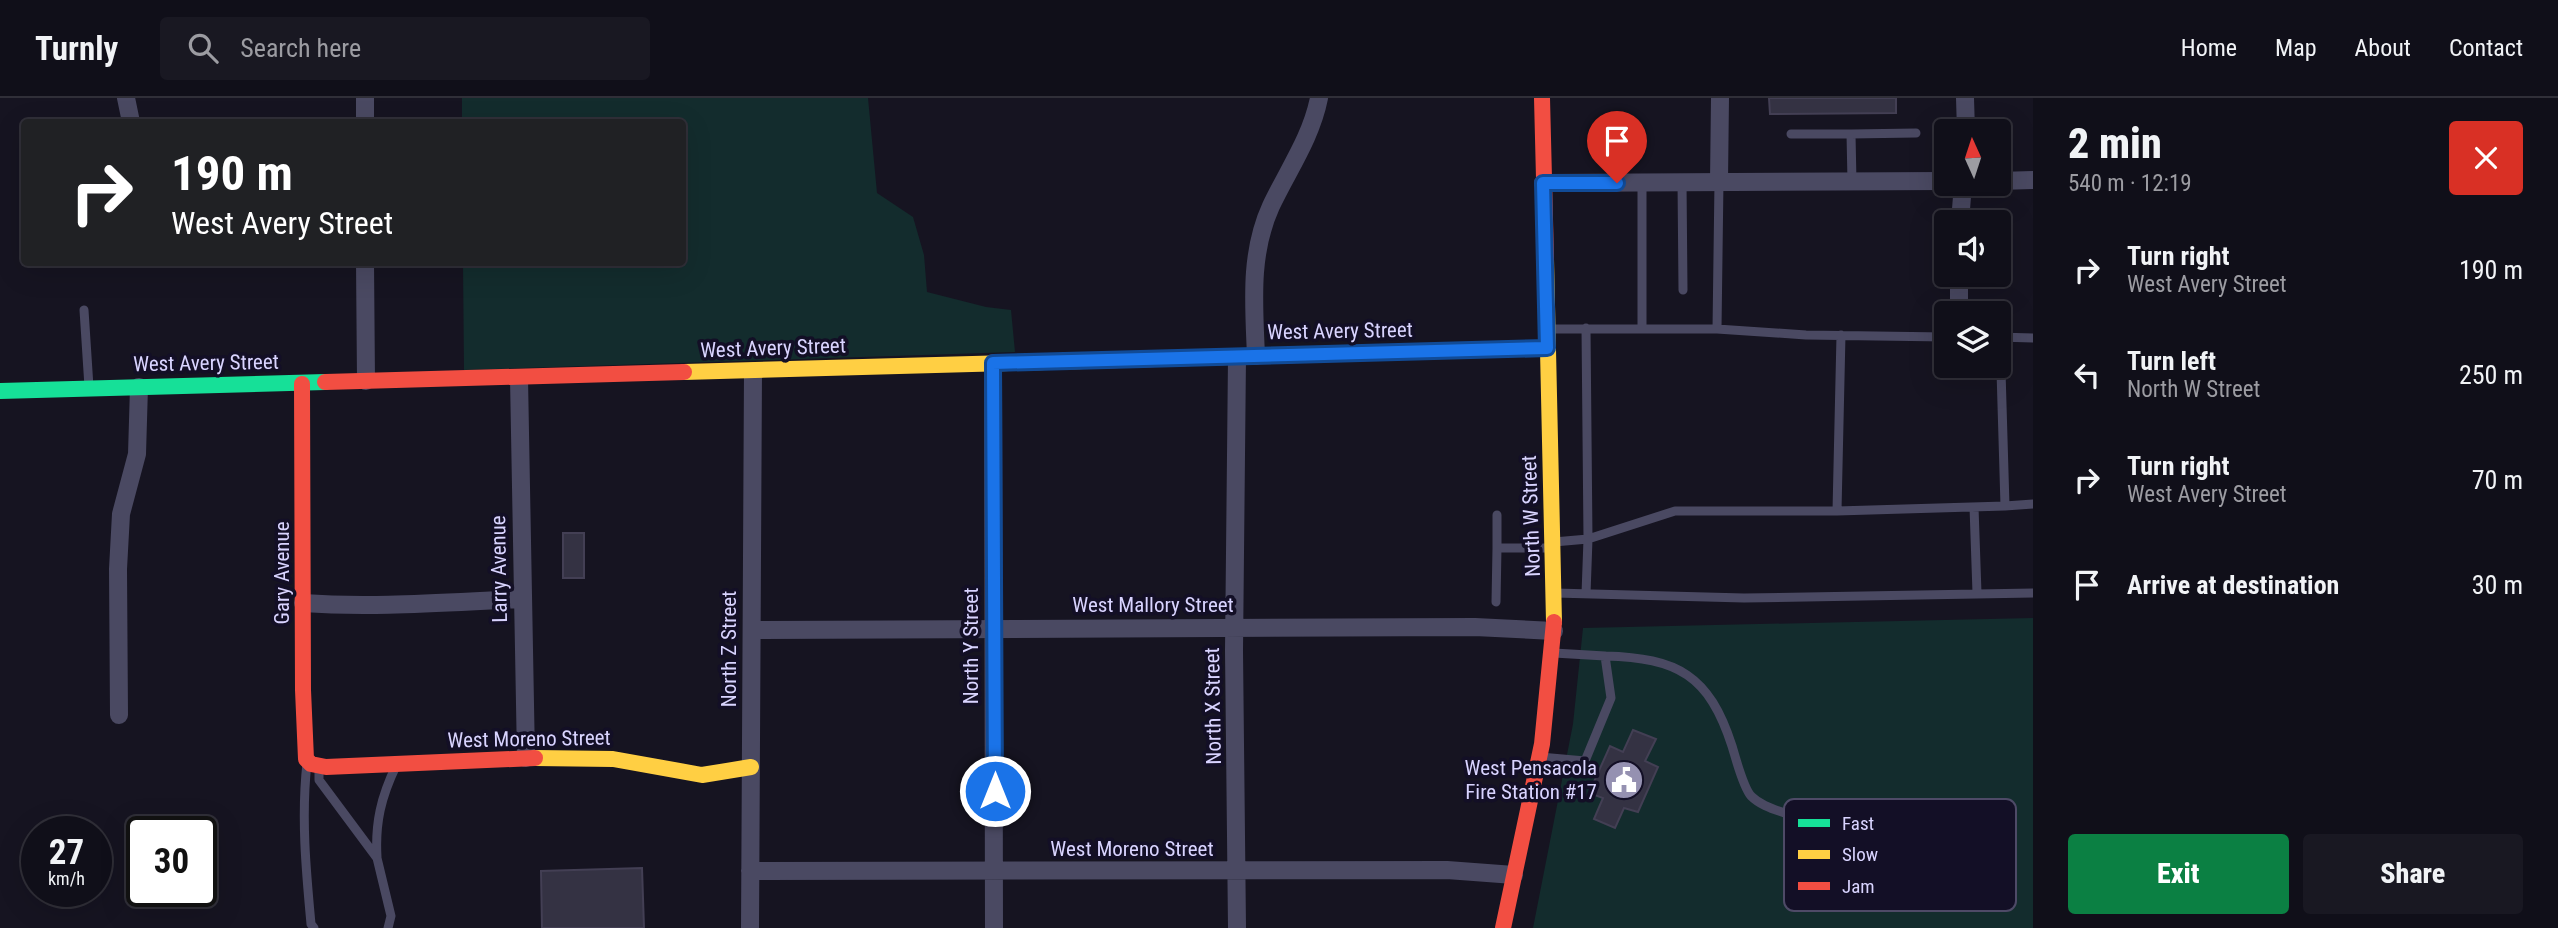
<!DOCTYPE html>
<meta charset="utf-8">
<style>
body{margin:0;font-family:"Roboto Condensed",sans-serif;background:#191822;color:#f1f3f6;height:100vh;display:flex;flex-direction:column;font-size:26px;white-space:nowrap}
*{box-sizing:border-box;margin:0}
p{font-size:23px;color:#9c9ca2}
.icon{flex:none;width:38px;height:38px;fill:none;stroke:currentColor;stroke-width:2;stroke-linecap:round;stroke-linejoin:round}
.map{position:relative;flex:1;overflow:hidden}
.panel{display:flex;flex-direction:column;background:#100f19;width:525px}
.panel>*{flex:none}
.banner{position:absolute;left:21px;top:21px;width:665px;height:147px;border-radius:7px;box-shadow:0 7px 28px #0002,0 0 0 2px #302f38;background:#202124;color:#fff;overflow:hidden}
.needle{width:46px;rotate:357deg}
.buttons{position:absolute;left:1934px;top:21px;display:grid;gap:14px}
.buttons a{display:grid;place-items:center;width:77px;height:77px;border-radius:7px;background:#100f19;box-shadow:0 7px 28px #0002,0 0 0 2px #302f38;font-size:35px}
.speed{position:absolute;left:21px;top:718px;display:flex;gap:14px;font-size:35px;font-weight:700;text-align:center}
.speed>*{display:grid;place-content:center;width:91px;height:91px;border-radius:50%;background:#100f19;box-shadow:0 7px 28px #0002,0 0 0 2px #302f38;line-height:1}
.speed small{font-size:18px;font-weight:400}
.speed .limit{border:4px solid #111;border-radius:10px;background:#fff;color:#111}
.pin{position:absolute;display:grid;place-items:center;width:60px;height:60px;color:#fff;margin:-72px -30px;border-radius:50% 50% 50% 0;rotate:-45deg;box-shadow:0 0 7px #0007}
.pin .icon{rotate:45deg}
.me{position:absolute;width:77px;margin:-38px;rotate:0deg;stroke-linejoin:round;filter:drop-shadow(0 0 5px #0008)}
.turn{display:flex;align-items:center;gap:24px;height:147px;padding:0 35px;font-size:32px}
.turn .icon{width:91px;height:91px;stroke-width:2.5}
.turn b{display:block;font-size:49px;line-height:60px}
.round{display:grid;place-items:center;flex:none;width:74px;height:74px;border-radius:7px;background:#191822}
.overview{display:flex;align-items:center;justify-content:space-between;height:119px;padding:0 35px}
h1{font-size:42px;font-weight:800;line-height:52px}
.cta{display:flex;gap:14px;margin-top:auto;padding:14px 35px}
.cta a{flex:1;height:80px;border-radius:7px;background:#0b8043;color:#fff;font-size:28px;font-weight:800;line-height:80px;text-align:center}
.cta a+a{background:#191822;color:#f1f3f6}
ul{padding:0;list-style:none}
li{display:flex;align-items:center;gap:21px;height:105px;padding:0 35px}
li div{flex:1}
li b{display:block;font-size:26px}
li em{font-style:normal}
header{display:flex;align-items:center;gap:42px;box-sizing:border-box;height:98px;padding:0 35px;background:#100f19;border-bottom:2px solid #302f38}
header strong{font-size:33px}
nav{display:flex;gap:38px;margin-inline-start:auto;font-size:24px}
.search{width:490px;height:63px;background:#191822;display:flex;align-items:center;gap:18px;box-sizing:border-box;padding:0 24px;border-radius:7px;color:#9c9ca2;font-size:26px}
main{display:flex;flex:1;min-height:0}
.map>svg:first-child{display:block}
.green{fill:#132c2d}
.building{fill:#343243;stroke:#433f54;stroke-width:2}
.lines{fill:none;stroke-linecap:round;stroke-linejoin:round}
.lane{stroke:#4a4962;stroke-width:9}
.street{stroke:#4a4962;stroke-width:18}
.fast{stroke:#16e098;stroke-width:16}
.slow{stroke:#ffcf43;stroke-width:16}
.jam{stroke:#f24e42;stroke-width:16}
.route-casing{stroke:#114b97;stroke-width:18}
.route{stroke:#1a73e8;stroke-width:12}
.labels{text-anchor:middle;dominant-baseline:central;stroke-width:7;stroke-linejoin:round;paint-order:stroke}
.street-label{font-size:21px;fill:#d9d4ff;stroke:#130f26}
.poi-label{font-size:21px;fill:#d9d4ff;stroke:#130f26;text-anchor:end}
.key{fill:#130f26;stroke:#4e4a67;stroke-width:2}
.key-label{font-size:19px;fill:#d9d4ff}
</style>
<header>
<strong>Turnly</strong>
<div class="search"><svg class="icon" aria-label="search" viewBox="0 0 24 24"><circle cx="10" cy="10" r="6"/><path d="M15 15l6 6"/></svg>Search here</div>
<nav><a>Home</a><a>Map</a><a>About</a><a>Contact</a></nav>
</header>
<main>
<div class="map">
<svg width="2033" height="830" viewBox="0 0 2033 830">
<rect width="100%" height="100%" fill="#161421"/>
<path class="green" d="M462 0H868L877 95 913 119 924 157 927 194 986 209 1011 212 1015 254 464 272 463 165 682 164V24H462Z
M2033 520V830H1533L1573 626 1583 530Z"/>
<path class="building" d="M1769 0H1896V15L1770 16Z
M563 435H584V480H563Z
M1633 632 1656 641 1645 663 1658 669 1638 714 1624 710 1615 730 1594 721 1603 700 1589 695 1610 648 1623 654Z
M642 770 644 830H542L541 773Z"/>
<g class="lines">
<path class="lane" d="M1791 36H1851
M1682 83 1683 192
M1852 84 1851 36 1916 35
M84 212 89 289
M1548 231H1717L1806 237 1946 239
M1642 231V84
M1717 231 1719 83
M1841 237 1837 413 2005 408 2000 239
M1998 239 2033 240
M2005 408 2033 406
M1974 409 1977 495
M1497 417V450H1551
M1554 444 1588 441 1586 230
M1555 495 1744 500 2033 495
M1586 496 1588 441 1675 413H1837
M1496 504 1497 450
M1605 558C1678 560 1709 577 1732 648 1736 661 1743 689 1751 698 1764 711 1784 713 1799 721 1805 724 1810 731 1815 735
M1540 659 1585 663 1611 600 1605 558 1554 555
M307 665C301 719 306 772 311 826L314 830
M319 669V682L377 760 391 818 388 830
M377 759C375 725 381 699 396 668"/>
<path class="street" d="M126 0 131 24
M1965 0 1966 33
M365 24V0
M1719 83 1720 0
M1998 83 2033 82
M1543 85 1946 83
M1960 124 1963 86
M365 164 366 283
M1959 215V177
M1256 258C1254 207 1249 156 1271 108 1288 72 1311 40 1319 0
M1237 259 1234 553 1237 830
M993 265 994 830
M519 280 526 660
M303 505C375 510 449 504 522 501
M752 532 1475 529 1554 533
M119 617 118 471 121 416 137 356 139 289
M750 773 1447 772 1514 777
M750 830 753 273"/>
<path class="fast" d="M0 293 325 284"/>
<path class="slow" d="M1546 161 1554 524
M684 274 1083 263
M535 660 613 661 702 677 751 669"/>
<path class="jam" d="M1542 0 1546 161
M1083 263 1547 250
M325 284 684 274
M302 286 303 592 306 661 311 666 326 669 535 660
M1503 830 1542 646 1554 524"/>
</g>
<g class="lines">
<g class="route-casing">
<path id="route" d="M995 693 993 265 1547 250 1543 85H1617"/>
</g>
<use href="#route" class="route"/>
</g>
<defs>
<g id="civic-disc" transform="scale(2.0125)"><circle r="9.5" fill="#9591b1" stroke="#130f26"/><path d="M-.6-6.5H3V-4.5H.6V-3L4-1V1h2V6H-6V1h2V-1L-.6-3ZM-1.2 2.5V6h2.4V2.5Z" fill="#fff"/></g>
</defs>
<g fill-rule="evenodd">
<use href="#civic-disc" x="1624" y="682"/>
</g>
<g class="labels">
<g class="street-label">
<text transform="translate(1340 233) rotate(-1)">West Avery Street</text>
<text transform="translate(773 250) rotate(-2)">West Avery Street</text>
<text transform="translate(206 265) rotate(-1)">West Avery Street</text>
<text transform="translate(1531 418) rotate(-92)">North W Street</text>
<text transform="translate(499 471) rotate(-91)">Larry Avenue</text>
<text transform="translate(282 475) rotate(-90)">Gary Avenue</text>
<text x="1153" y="507">West Mallory Street</text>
<text transform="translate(971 548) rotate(-90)">North Y Street</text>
<text transform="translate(729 551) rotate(-90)">North Z Street</text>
<text transform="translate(1213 608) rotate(-91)">North X Street</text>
<text transform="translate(529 641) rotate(-1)">West Moreno Street</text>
<text x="1132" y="751">West Moreno Street</text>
</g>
<g class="poi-label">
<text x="1597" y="670">West Pensacola<tspan x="1597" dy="24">Fire Station #17</tspan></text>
</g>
</g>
<rect x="1784" y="701" width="232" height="112" rx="10" class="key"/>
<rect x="1798" y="721" width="32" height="8" fill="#16e098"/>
<rect x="1798" y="752" width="32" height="9" fill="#ffcf43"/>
<rect x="1798" y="784" width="32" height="8" fill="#f24e42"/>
<g class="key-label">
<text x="1842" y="732">Fast</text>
<text x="1842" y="763">Slow</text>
<text x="1842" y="795">Jam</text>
</g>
</svg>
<div class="buttons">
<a><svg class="needle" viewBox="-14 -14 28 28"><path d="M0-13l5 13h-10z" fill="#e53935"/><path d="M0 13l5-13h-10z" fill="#9c9ca2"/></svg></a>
<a><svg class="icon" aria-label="sound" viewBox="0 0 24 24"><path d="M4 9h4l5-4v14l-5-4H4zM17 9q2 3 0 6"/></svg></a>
<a><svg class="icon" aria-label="layers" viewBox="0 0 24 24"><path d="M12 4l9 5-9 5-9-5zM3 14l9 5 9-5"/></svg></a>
</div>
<div class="speed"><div>27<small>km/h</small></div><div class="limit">30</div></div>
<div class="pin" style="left:1617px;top:85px;background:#d93025"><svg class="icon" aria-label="arrive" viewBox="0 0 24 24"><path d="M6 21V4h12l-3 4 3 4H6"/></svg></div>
<svg class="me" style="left:995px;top:693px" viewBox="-20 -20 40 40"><circle r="17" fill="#1a73e8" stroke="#fff" stroke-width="3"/><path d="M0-11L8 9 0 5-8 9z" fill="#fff"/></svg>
<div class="banner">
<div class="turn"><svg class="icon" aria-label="right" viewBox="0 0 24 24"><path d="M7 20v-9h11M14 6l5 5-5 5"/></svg><div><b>190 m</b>West Avery Street</div></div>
</div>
</div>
<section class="panel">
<div class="overview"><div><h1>2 min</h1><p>540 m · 12:19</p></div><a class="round" style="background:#d93025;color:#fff"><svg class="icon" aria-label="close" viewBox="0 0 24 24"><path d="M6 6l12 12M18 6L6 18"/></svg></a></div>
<ul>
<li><svg class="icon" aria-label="right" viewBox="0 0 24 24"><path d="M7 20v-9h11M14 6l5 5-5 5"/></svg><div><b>Turn right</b><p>West Avery Street</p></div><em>190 m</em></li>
<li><svg class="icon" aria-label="left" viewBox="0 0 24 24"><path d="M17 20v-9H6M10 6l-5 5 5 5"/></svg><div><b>Turn left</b><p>North W Street</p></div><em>250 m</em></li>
<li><svg class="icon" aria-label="right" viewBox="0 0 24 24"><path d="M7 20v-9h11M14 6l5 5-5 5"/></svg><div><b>Turn right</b><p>West Avery Street</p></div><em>70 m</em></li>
<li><svg class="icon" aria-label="arrive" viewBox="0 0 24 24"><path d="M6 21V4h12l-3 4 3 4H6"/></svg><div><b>Arrive at destination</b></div><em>30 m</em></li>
</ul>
<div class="cta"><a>Exit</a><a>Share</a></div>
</section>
</main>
